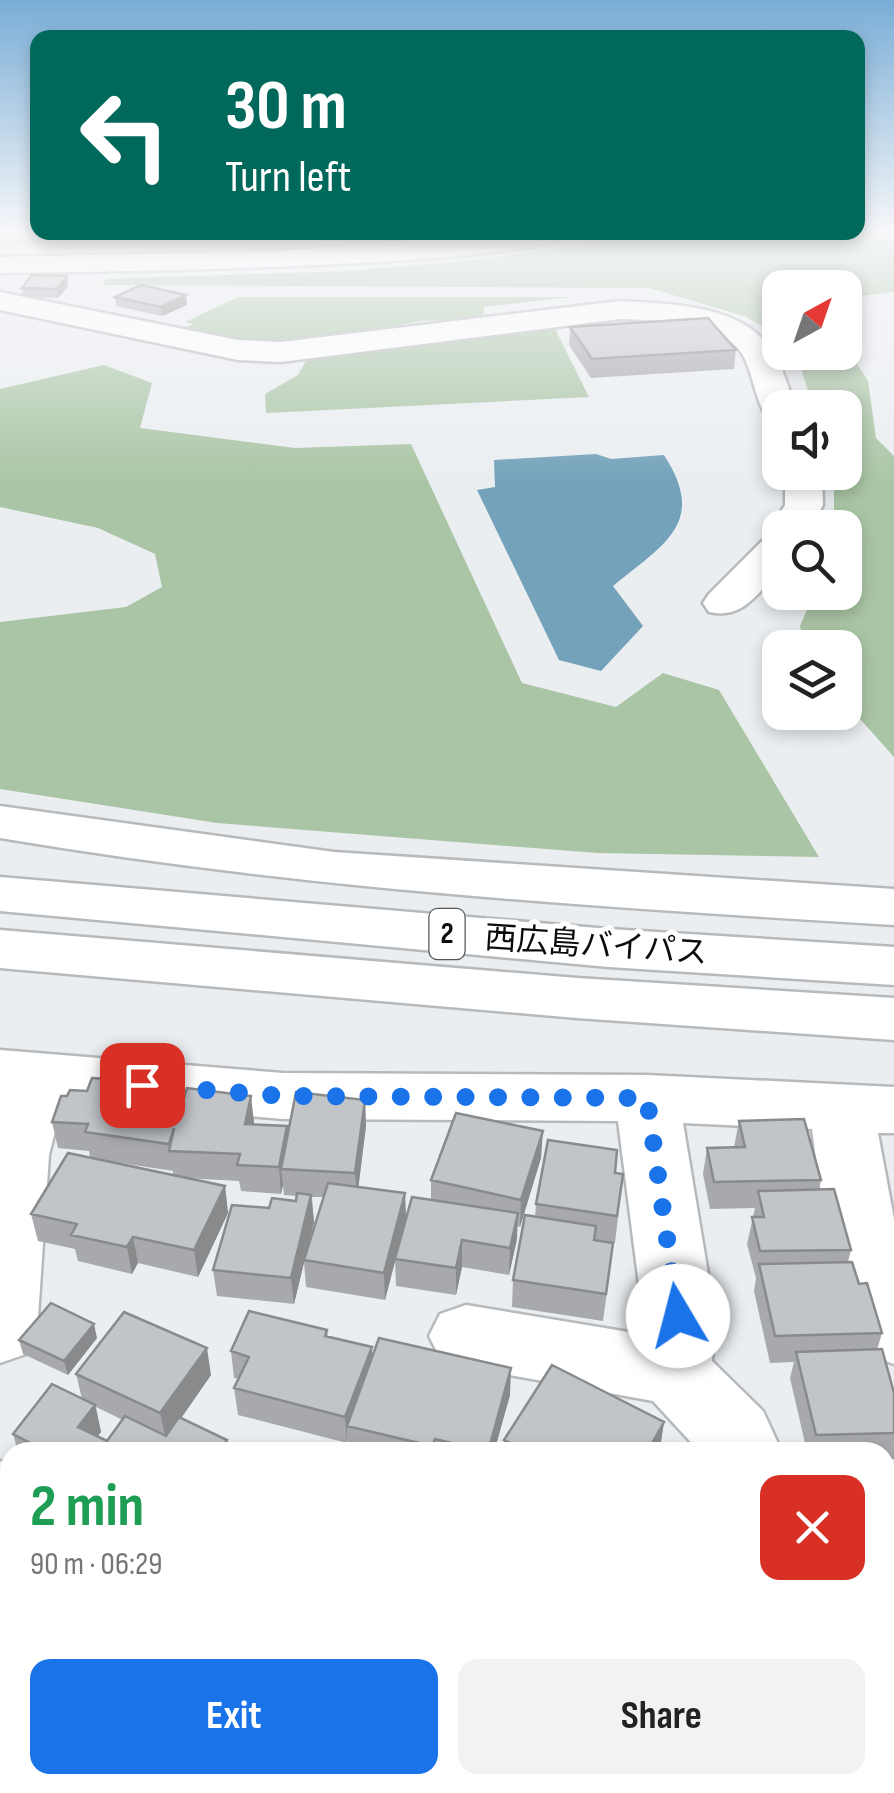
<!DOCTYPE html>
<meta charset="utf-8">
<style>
body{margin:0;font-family:"Sofia Sans Condensed","Noto Sans JP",sans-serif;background:#f2f2f2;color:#222;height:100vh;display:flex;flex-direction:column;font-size:38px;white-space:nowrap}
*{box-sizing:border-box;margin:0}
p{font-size:32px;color:#767676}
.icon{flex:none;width:55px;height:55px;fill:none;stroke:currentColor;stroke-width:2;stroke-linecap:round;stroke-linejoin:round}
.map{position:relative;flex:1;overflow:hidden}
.drawer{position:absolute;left:0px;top:1442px;width:895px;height:352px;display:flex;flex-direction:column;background:#fff;border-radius:30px 30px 0 0;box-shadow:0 5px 15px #0003}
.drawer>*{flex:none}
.hud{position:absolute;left:30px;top:30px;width:835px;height:210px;border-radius:20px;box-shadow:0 5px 15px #0003;background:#00695c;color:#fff;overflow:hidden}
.needle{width:65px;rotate:40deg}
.tools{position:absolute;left:762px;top:270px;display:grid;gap:20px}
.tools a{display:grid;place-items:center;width:100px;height:100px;border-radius:20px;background:#fff;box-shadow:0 5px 15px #0003;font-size:50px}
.pin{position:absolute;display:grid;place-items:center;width:85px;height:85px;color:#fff;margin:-42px;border-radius:20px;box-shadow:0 5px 15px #0006}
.me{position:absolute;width:110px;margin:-55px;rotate:352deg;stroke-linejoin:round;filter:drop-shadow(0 0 8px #0008)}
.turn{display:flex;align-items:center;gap:35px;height:210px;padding:0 30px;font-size:45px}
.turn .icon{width:130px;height:130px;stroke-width:2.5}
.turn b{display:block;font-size:70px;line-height:85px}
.round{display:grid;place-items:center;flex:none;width:105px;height:105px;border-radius:20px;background:#f2f2f2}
.headline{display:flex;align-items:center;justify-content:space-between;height:170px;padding:0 30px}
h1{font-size:60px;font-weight:700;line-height:75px;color:#1e9e55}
.action{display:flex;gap:20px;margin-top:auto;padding:20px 30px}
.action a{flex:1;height:115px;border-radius:20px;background:#1a73e8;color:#fff;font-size:40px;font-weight:700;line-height:115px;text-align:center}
.action a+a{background:#f2f2f2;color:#222}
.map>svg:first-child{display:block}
.green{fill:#aac5a5}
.water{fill:#73a2ba}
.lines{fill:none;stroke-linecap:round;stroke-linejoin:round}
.minor-casing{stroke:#b7babd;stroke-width:5}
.tertiary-casing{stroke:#b7babd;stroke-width:5}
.motorway-casing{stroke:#b7babd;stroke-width:5}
.minor{fill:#fff;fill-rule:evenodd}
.tertiary{fill:#fff;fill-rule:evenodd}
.motorway{fill:#fff;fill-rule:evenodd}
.wall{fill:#a7a9ac;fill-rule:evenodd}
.shaded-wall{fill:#888a8c}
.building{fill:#c2c5c8;stroke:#888a8c;stroke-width:2.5}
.route{stroke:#1a73e8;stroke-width:18;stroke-dasharray:0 32.4}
.labels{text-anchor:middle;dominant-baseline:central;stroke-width:10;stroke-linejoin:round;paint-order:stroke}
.shield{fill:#fff;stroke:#545556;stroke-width:2.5}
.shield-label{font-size:30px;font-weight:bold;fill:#0b0c0d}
.street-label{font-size:32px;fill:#0b0c0d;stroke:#fff}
</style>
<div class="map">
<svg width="894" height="1793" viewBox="0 0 894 1793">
<rect width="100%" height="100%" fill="#ebeef1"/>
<path class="green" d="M858 230H894V292L845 298V288H780V336L744 316 649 288 102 285 107 279 347 271 475 260 684 232Z
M238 297H570L484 307 483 318 420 321 275 349 173 334 193 324 185 322Z
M555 329 589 397 266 413 265 394 298 375 307 359 494 333 503 336Z
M845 345 868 381 876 438 894 456V757L845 702V648L804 647 800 626 814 593 845 592V528L834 527V473L845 472V408L813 407 796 353 845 352Z
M104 365 152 383 140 428 295 448 411 444 522 683 616 707 663 673 719 690 819 857 597 853 217 823 0 789V622L126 607 162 587 155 554 98 528 0 507V389Z
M885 1779 894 1783V1793H695L696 1785H885Z"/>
<path class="water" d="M596 454 611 459 664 455C708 523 664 544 613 586L643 626 601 671 559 660 477 490 495 487 494 460Z"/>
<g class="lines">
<g class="minor-casing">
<path id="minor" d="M0 230 51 232 38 240 0 241Z
M0 292 238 340 281 342 620 301C669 304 741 304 772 350 783 367 788 388 796 408H780V422L768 419C756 402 754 379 745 359 726 319 658 321 620 319L281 362 238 360 0 310Z
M785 472H822L823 505 811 528H780V569C759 592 743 620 709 612L703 603 709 594 766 537 776 535 771 528 785 505Z
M0 806 334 852 894 889V925C594 907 296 888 0 838Z
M0 1050 283 1073 647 1075 894 1087V1133H878L894 1219V1364L868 1355C834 1286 822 1205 812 1129L683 1123 715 1316 712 1361 763 1411 782 1452H700L653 1401 466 1367 440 1358 429 1336 440 1314 466 1305 641 1334 643 1316 618 1121 283 1119 63 1100 49 1155 37 1332 26 1354 0 1363Z
M0 1461 10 1465V1785H54L55 1793H0Z"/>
</g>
<g class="tertiary-casing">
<path id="tertiary" d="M502 232H573C542 268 75 272 0 273V257L281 251Z"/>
</g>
<g class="motorway-casing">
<path id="motorway" d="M0 877 609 929 894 947V985L609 967 0 911Z
M0 930 577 978 894 998V1040L577 1018 0 968Z"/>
</g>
<use href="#minor" class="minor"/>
<use href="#tertiary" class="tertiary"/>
<use href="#motorway" class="motorway"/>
</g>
<path class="wall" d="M334 232H370V236H334Z
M68 286 58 298 23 297 22 288Z
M115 297 187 305 162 316 116 306Z
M570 327 736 350 734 369 591 378 569 345Z
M165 1083 169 1110 166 1119 254 1122V1124L288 1135 365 1100 366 1126 358 1187 405 1193 406 1220 431 1200V1180L541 1158 520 1227 517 1226V1239L509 1275 462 1267 456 1295 396 1286 395 1259 385 1300 306 1287 304 1262 294 1304 217 1296 213 1270 269 1208 296 1201V1196L284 1195 283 1185 281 1194 241 1191 239 1181 184 1178 225 1186 228 1213 198 1277 138 1263 132 1274 78 1261 75 1249 38 1241 31 1214 90 1158 89 1151 58 1148 52 1122 67 1096 87 1091ZM94 1159 173 1171V1176ZM312 1197H324L306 1253 314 1222Z
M739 1121 821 1180 819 1190 851 1250 848 1262 882 1333 877 1350 894 1393V1459H885V1452H807L790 1378 794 1362 770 1363 754 1291 756 1278 747 1244 755 1208 710 1209 703 1174 707 1148 734 1147Z
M615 1173 623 1174 615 1243 595 1240 610 1270 603 1321 512 1307 513 1280 535 1217 536 1204Z
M327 1330 328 1336 372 1347V1357L510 1395 494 1452H349L348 1440 347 1443 238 1415 234 1388 239 1379 234 1378 231 1351Z
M97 1338 68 1375 23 1354 19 1340Z
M76 1374 211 1375 181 1418 229 1452H18L13 1434 82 1399ZM96 1407 123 1420 107 1441 98 1436 101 1432Z
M664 1422 660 1448 657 1452H503L504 1440Z
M885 1474 894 1477V1620L885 1617Z
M885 1630 894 1633V1741L886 1762Z
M69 1785H162L161 1793H72Z
M266 1785H440V1790L438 1793H274Z"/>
<path class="shaded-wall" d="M282 232H312V236L282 238Z
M67 276 68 286 58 298 57 289Z
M186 295 187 305 162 316 161 307Z
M165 1083 169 1110 158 1145 154 1119Z
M251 1096 254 1122 248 1150 245 1124Z
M365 1100 366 1126 357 1199 355 1173Z
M287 1126 289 1152 281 1169 283 1185 281 1194 279 1167Z
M543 1131 541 1158 520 1227 521 1200Z
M225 1186 228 1213 198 1277 194 1250Z
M405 1193 406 1220 385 1300 384 1273Z
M311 1195 314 1222 294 1304 291 1278Z
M518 1213 517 1239 509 1275 510 1248Z
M133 1237 138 1263 132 1274 127 1247Z
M462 1240V1267L456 1295V1268Z
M94 1324 97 1338 68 1375 64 1361Z
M372 1347 373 1374 347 1426V1443L345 1417Z
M207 1348 211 1375 166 1440 160 1413Z
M511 1368 510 1395 494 1452H488Z
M95 1405 101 1432 85 1452 78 1427Z
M664 1422 660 1448 657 1452H647Z
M227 1440 229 1452H219Z
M425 1785H440V1790L438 1793H418Z"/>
<path class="building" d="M32 275 67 276 57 289 22 288Z
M141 285 186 295 161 307 115 297Z
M708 318 736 350 592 359 570 327Z
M92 1078 165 1083 154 1119 178 1120 187 1088 251 1096 245 1124 287 1126 279 1167 237 1165 240 1154 169 1151 174 1128 169 1144 85 1132 88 1124 52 1122 61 1096H67L70 1090 87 1091Z
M296 1092 365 1100 355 1173 281 1169Z
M456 1113 543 1131 521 1200 431 1180Z
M804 1119 821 1180 714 1182 707 1148 745 1147 739 1121Z
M548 1140 617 1150 615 1173 623 1174 617 1216 536 1204Z
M68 1153 225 1186 194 1250 133 1237 127 1247 71 1235 77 1224 31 1214Z
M328 1183 405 1193 384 1273 304 1260Z
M834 1189 851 1250 760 1251 752 1217H764L758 1191Z
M297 1193 311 1195 291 1278 213 1270 232 1205 269 1208 272 1198 296 1201Z
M412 1197 518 1213 510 1248 462 1240 456 1268 395 1259Z
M525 1215 596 1226 594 1240 613 1243 606 1294 513 1280Z
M852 1262 859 1284 867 1283 882 1333 775 1336 759 1264Z
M51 1303 94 1324 64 1361 19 1340Z
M249 1311 327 1330 325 1336 372 1347 345 1417 234 1388 249 1357 231 1351Z
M124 1312 207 1348 160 1413 76 1374Z
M379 1338 511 1368 488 1452 435 1439 432 1446 347 1426Z
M882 1349 894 1393V1433L816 1435 796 1352Z
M552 1365 664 1422 647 1452H527L504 1440Z
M52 1384 95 1405 78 1427 107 1441 125 1416 166 1436 179 1417 227 1440 219 1452H33L38 1447 13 1434Z
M885 1474 894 1477V1592L885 1588Z
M885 1630 894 1633V1738L885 1734Z
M286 1785H425L418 1793H294Z
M571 1785H685L682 1793H581L570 1788Z"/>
<linearGradient id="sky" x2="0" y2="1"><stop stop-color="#79add6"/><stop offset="0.48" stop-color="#f6f7f9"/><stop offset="1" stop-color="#f6f7f9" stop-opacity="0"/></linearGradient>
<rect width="894" height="481" fill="url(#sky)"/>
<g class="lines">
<path class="route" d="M142 1085 283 1096 647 1098 678 1316"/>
</g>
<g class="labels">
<rect class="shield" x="429.5" y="909" width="35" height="50" rx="8"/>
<g class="shield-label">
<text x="447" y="934">2</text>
</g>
<g class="street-label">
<text transform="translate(596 946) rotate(4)">西広島バイパス</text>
</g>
</g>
</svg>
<div class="tools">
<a><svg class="needle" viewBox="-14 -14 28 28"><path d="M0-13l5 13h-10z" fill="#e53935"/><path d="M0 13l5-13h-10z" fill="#767676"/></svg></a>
<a><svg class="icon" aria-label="sound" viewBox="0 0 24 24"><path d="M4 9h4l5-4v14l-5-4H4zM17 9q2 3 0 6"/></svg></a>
<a><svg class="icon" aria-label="search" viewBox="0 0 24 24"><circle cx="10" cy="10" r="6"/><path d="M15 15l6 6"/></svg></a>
<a><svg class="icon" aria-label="layers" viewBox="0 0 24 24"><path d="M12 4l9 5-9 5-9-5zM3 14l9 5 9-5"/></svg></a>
</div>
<div class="pin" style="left:142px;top:1085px;background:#d93025"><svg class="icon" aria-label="arrive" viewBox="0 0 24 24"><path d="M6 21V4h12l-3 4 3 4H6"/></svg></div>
<svg class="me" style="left:678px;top:1316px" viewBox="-20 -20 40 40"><circle r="19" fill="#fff"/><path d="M0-13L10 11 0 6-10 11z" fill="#1a73e8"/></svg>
<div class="hud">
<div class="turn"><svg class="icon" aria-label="left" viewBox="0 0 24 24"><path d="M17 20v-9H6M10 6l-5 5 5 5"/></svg><div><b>30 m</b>Turn left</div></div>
</div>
<section class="drawer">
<div class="headline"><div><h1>2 min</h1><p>90 m · 06:29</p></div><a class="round" style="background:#d93025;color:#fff"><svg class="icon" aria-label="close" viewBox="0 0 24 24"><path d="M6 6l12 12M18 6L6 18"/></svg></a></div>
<div class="action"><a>Exit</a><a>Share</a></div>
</section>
</div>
